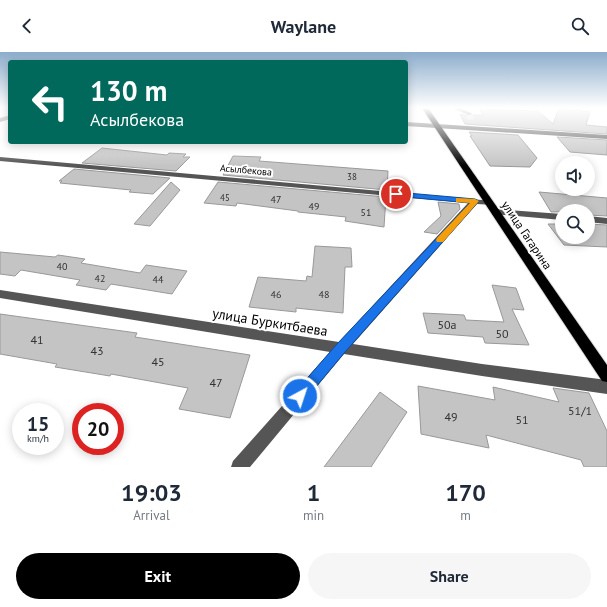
<!DOCTYPE html>
<meta charset="utf-8">
<style>
body{margin:0;font-family:"PT Sans",sans-serif;background:#f6f6f7;color:#1f2937;height:100vh;display:flex;flex-direction:column;font-size:15px;white-space:nowrap}
*{box-sizing:border-box;margin:0}
p{font-size:13px;color:#747a83}
.icon{flex:none;width:22px;height:22px;fill:none;stroke:currentColor;stroke-width:2;stroke-linecap:round;stroke-linejoin:round}
.map{position:relative;height:415px;overflow:hidden}
.side{display:flex;flex-direction:column;background:#fff;flex:1}
.side>*{flex:none}
.banner{position:absolute;left:8px;top:8px;width:400px;height:84px;border-radius:4px;box-shadow:0 2px 10px #0003;background:#00695c;color:#fff;overflow:hidden}
.controls{position:absolute;left:555px;top:104px;display:grid;gap:8px}
.controls a{display:grid;place-items:center;width:40px;height:40px;border-radius:50%;background:#fff;box-shadow:0 2px 10px #0003;font-size:20px}
.speed{position:absolute;left:12px;top:351px;display:flex;gap:8px;font-size:20px;font-weight:700;text-align:center}
.speed>*{display:grid;place-content:center;width:52px;height:52px;border-radius:50%;background:#fff;box-shadow:0 2px 10px #0003;line-height:1}
.speed small{font-size:10px;font-weight:400}
.speed .limit{border:6px solid #d22;background:#fff;color:#111}
.pin{position:absolute;display:grid;place-items:center;width:34px;height:34px;color:#fff;margin:-17px;border:2px solid #fff;border-radius:50%;box-shadow:0 1px 4px #0007}
.me{position:absolute;width:44px;margin:-22px;rotate:40deg;stroke-linejoin:round;filter:drop-shadow(0 0 3px #0008)}
.turn{display:flex;align-items:center;gap:14px;height:84px;padding:0 16px;font-size:18px}
.turn .icon{width:52px;height:52px;stroke-width:2.5}
.turn b{display:block;font-size:28px;line-height:34px}
.eta{display:flex;justify-content:space-evenly;align-items:center;height:68px;text-align:center}
.eta b{font-size:24px;font-weight:800;line-height:28px}
.primary-button{display:flex;gap:8px;margin-top:auto;padding:8px 16px}
.primary-button a{flex:1;height:46px;border-radius:24px;background:#000;color:#fff;font-size:16px;font-weight:800;line-height:46px;text-align:center}
.primary-button a+a{background:#f6f6f7;color:#1f2937}
header{display:flex;justify-content:space-between;align-items:center;height:52px;padding:0 16px;background:#fff;font-size:18px;font-weight:800}
.map>svg:first-child{display:block}
.building{fill:#c4c4c4;stroke:#999}
.lines{fill:none;stroke-linecap:round;stroke-linejoin:round}
.minor-tunnel{stroke:#d9d9d9;stroke-width:6;stroke-dasharray:6 3;stroke-linecap:butt}
.major-casing{stroke:#dbdbdb;stroke-width:2}
.minor{fill:#555;fill-rule:evenodd}
.major{fill:#000;fill-rule:evenodd}
.route{fill:#1a73e8;stroke:#114b97}
.slow{fill:#f59e0b}
.labels{text-anchor:middle;dominant-baseline:central;stroke-width:4;stroke-linejoin:round;paint-order:stroke}
.far-number-label{font-size:9px;fill:#313131}
.far-street-label{font-size:10px;fill:#000;stroke:#fff}
.number-label{font-size:10px;fill:#313131}
.street-label{font-size:12px;fill:#000;stroke:#fff}
.near-number-label{font-size:12px;fill:#313131}
.near-street-label{font-size:14px;fill:#000;stroke:#fff}
</style>
<header><svg class="icon" aria-label="back" viewBox="0 0 24 24"><path d="M15 5l-7 7 7 7"/></svg>Waylane<svg class="icon" aria-label="search" viewBox="0 0 24 24"><circle cx="10" cy="10" r="6"/><path d="M15 15l6 6"/></svg></header>
<div class="map">
<svg width="607" height="415" viewBox="0 0 607 415">
<rect width="100%" height="100%" fill="#fff"/>
<path class="building" d="M559 56 590 60 586 73 607 75V82L465 72 460 62 468 64 474 63H483L479 57 538 59 553 72Z
M469 80 518 83 537 106 530 115 490 114 470 84H472Z
M557 85 607 88V103L570 100Z
M102 96 167 103 169 101 186 102 183 105H190L176 119 82 111Z
M233 104 261 105 259 109 388 119 387 138 223 123Z
M74 117 170 126 153 142 129 140 131 138 60 131 62 129H59Z
M171 130 180 138 150 174 134 172Z
M218 130 386 145 384 175 345 169 346 165 298 160V159L237 151 236 154 204 151Z
M539 140 607 146V164L588 163V159L551 160Z
M438 150 459 152 460 157 437 182 424 180 441 164Z
M556 169H562V185H588V172L607 173V195L564 193 548 172H558Z
M315 194 351 196 352 215H345L343 261 296 256V260L249 255 258 225 306 229 307 224 312 225Z
M0 200 55 205 58 203 85 207 81 211 140 221 146 213 187 219 172 242 111 232 106 238 76 233 80 228 21 218 15 224 0 222Z
M492 233 516 236 524 258 512 257 529 293 485 291 483 285 428 281 423 261 464 263 466 268 504 270Z
M0 262 137 281 135 285 250 303 230 366 179 357 188 336 111 322 110 324 55 315 57 312 0 302Z
M418 334 495 348 493 335 559 350 553 336 589 341 607 379V415H584L581 408 486 383 489 396 421 382Z
M380 340 407 360 371 415H324Z"/>
<g class="lines">
<path class="minor-tunnel" d="M470 62V69"/>
<g class="major-casing">
<path id="major" d="M422 56H428L607 313V330L602 329Z"/>
</g>
<path class="minor" d="M453 56H460L473 62 468 63Z
M10 63V67L0 70V66Z
M406 70 607 83V87L406 74Z
M0 105 493 149V153L477 152 353 292 482 312 607 328V342L482 324 344 302 250 415H231L233 409 330 300 0 246V238L339 290 468 151 0 109Z
M496 157 562 162V168L493 162 492 160 493 158Z
M588 164 607 166V172L588 170Z"/>
<use href="#major" class="major"/>
</g>
<linearGradient id="sky" x2="0" y2="1"><stop stop-color="#8cadcc"/><stop offset="0.49" stop-color="#fff"/><stop offset="1" stop-color="#fff" stop-opacity="0"/></linearGradient>
<rect width="607" height="114" fill="url(#sky)"/>
<path class="route" d="M396 140 475 147 479 149 345 300 305 348 300 350 296 348 294 344 296 339 337 292 470 151 394 144V141Z"/>
<path class="slow" d="M456 146 475 147 479 149 443 190H437L436 188 437 186 470 151 456 150Z"/>
<g class="labels">
<g class="far-number-label">
<text x="352" y="124">38</text>
<text x="225" y="145">45</text>
</g>
<g class="far-street-label">
<text transform="translate(246 118) rotate(5)">Асылбекова</text>
</g>
<g class="number-label">
<text x="276" y="147">47</text>
<text x="314" y="154">49</text>
<text x="366" y="160">51</text>
<text x="62" y="214">40</text>
<text x="100" y="226">42</text>
<text x="158" y="227">44</text>
<text x="276" y="242">46</text>
<text x="324" y="242">48</text>
</g>
<g class="street-label">
<text transform="translate(527 183) rotate(56)">улица Гагарина</text>
</g>
<g class="near-number-label">
<text x="447" y="272">50а</text>
<text x="502" y="281">50</text>
<text x="37" y="287">41</text>
<text x="97" y="298">43</text>
<text x="158" y="309">45</text>
<text x="216" y="330">47</text>
<text x="580" y="358">51/1</text>
<text x="451" y="364">49</text>
<text x="522" y="367">51</text>
</g>
<g class="near-street-label">
<text transform="translate(270 270) rotate(9)">улица Буркитбаева</text>
</g>
</g>
</svg>
<div class="controls">
<a><svg class="icon" aria-label="sound" viewBox="0 0 24 24"><path d="M4 9h4l5-4v14l-5-4H4zM17 9q2 3 0 6"/></svg></a>
<a><svg class="icon" aria-label="search" viewBox="0 0 24 24"><circle cx="10" cy="10" r="6"/><path d="M15 15l6 6"/></svg></a>
</div>
<div class="speed"><div>15<small>km/h</small></div><div class="limit">20</div></div>
<div class="pin" style="left:396px;top:142px;background:#d93025"><svg class="icon" aria-label="arrive" viewBox="0 0 24 24"><path d="M6 21V4h12l-3 4 3 4H6"/></svg></div>
<svg class="me" style="left:300px;top:344px" viewBox="-20 -20 40 40"><circle r="17" fill="#1a73e8" stroke="#fff" stroke-width="3"/><path d="M0-11L8 9 0 5-8 9z" fill="#fff"/></svg>
<div class="banner">
<div class="turn"><svg class="icon" aria-label="left" viewBox="0 0 24 24"><path d="M17 20v-9H6M10 6l-5 5 5 5"/></svg><div><b>130 m</b>Асылбекова</div></div>
</div>
</div>
<section class="side">
<div class="eta">
<div><b>19:03</b><p>Arrival</p></div>
<div><b>1</b><p>min</p></div>
<div><b>170</b><p>m</p></div>
</div>
<div class="primary-button"><a>Exit</a><a>Share</a></div>
</section>
